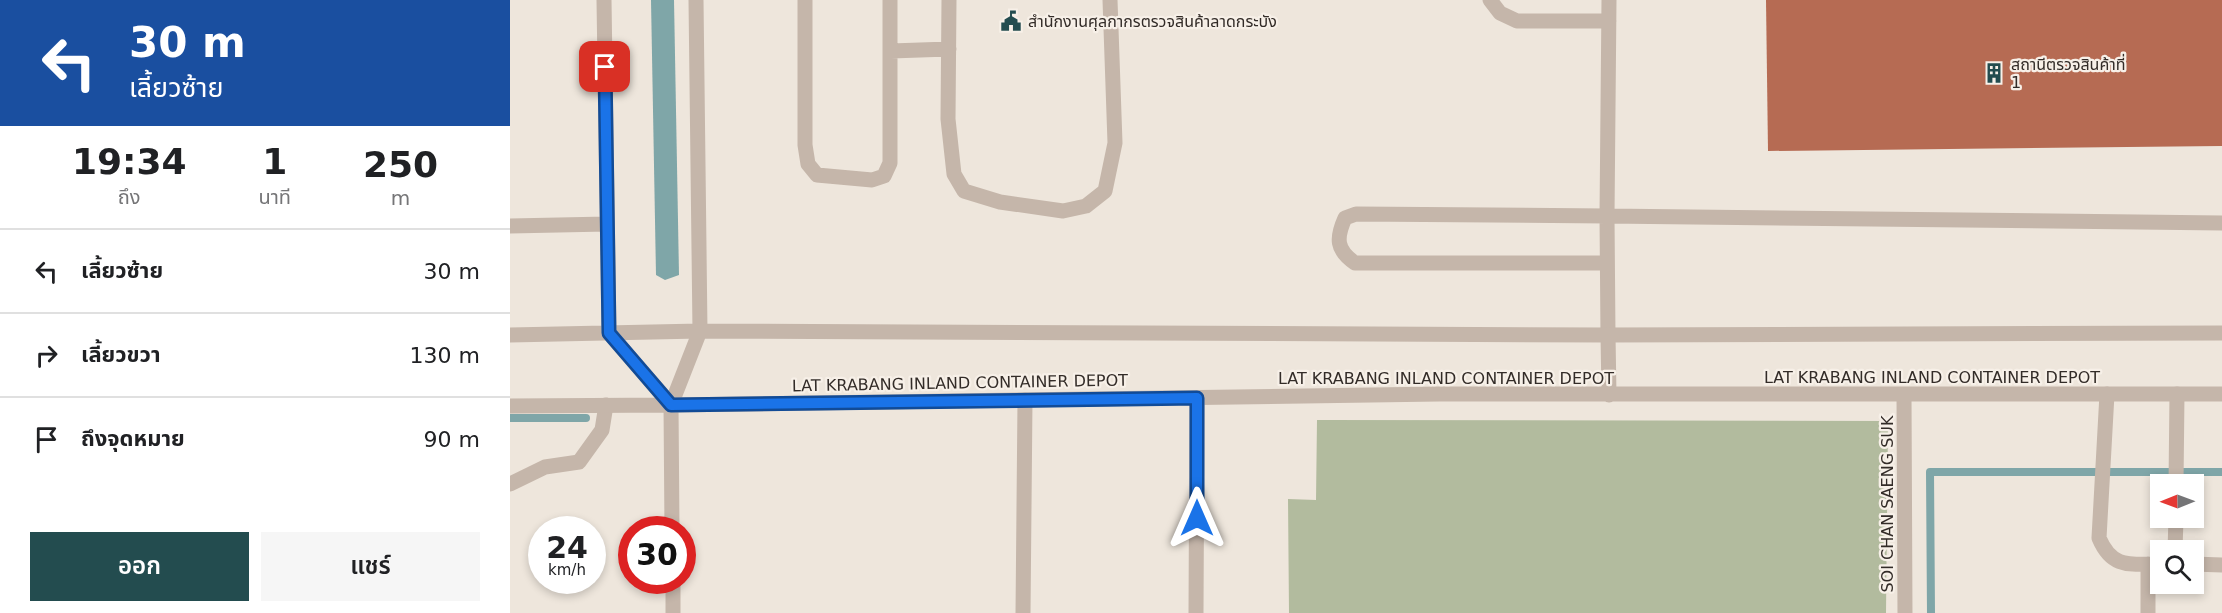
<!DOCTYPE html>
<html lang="th">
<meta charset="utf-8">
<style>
body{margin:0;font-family:"DejaVu Sans","Noto Sans Thai",sans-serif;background:#f6f6f6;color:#202124;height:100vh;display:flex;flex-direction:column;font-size:22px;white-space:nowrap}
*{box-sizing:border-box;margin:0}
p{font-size:20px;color:#757577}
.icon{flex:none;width:33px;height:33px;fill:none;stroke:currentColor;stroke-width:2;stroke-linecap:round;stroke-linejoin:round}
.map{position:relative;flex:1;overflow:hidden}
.details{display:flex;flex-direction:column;background:#fff;width:510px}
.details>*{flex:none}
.top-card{background:#1a4fa0;color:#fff;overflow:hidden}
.needle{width:39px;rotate:269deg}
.buttons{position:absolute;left:1640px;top:474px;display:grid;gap:12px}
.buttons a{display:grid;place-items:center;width:54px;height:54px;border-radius:0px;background:#fff;box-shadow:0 3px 9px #0003;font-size:30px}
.speed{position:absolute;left:18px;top:516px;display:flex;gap:12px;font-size:30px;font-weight:700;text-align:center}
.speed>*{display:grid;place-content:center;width:78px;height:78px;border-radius:50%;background:#fff;box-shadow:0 3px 9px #0003;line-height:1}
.speed small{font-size:15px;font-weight:400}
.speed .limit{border:9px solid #d22;background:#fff;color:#111}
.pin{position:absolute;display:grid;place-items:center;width:51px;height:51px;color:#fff;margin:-26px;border-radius:12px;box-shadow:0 3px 9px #0006}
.me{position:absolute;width:66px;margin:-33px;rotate:0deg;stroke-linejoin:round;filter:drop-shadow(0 0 4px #0008)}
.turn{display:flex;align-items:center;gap:21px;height:126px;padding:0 30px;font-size:27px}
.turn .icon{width:78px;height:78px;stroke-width:2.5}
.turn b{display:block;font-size:42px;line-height:51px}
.eta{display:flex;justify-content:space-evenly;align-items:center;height:102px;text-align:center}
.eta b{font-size:36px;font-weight:600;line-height:42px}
.button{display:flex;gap:12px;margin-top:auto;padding:12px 30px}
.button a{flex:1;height:69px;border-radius:0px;background:#234c4f;color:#fff;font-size:24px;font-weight:600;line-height:69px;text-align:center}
.button a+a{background:#f6f6f6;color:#202124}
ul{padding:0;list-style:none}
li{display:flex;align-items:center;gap:18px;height:84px;padding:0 30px;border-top:2px solid #e0e0e0}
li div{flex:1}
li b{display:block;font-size:22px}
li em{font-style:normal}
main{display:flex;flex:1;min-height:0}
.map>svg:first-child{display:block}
.green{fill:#b2bb9e}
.water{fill:#7fa6a8}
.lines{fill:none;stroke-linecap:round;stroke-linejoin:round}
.stream{stroke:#7fa6a8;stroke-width:8}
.building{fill:#b66b53}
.lane{stroke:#c5b6aa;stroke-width:15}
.street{stroke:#c5b6aa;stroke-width:15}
.route-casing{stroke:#114b97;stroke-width:15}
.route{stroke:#1a73e8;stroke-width:10}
.labels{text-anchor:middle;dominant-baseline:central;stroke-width:4.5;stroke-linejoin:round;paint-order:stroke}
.poi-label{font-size:16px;fill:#332c28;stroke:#f7f0e8;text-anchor:start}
.street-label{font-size:16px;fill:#332c28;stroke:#f7f0e8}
</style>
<main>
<section class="details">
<div class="top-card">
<div class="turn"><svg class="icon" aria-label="left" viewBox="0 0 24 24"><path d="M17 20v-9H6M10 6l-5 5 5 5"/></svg><div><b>30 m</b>เลี้ยวซ้าย</div></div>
</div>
<div class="eta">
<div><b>19:34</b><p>ถึง</p></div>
<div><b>1</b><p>นาที</p></div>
<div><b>250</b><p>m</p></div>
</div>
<ul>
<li><svg class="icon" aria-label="left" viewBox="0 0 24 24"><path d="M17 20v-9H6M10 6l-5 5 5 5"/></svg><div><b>เลี้ยวซ้าย</b></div><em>30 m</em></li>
<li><svg class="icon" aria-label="right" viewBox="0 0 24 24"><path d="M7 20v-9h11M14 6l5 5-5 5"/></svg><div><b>เลี้ยวขวา</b></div><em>130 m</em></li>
<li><svg class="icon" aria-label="arrive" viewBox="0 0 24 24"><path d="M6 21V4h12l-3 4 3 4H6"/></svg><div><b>ถึงจุดหมาย</b></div><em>90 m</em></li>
</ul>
<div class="button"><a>ออก</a><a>แชร์</a></div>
</section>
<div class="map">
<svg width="1712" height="613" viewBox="0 0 1712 613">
<rect width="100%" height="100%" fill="#eee6dc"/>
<path class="green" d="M807 420 1378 421 1376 613H779L778 499 806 500Z"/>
<path class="water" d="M141 0H164L169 275 155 280 146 275Z"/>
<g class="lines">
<path class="stream" d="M0 418H76
M1421 613 1420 472H1712"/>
</g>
<path class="building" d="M1256 0H1712V146L1258 151Z"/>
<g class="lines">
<path class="lane" d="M295 0V145L298 164 307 175 362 180 374 176 380 163V0
M439 0 438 119 444 174 454 191 490 202 553 211 576 206 595 191 605 143 600 0
M980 0 990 13 1007 21H1099
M381 51 439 49
M1097 263H845C826 250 826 238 835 218L846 214 1097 216 1099 0
M1098 335 1097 216 1712 223
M1597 394 1589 538C1602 569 1620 564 1650 564
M0 484 35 467 69 462 92 430 96 405
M1666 484 1667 394
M1665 550 1666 518
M1638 564V613
M1683 564 1712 565
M513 613 515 400"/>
<path class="street" d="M94 0 99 333 161 405 190 331 186 0
M0 226 97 224
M0 335 190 331 1098 335 1712 333
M1098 335 1099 395
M1394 395 1395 613
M161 405 162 530
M0 406 161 405 929 394H1712
M163 580V613
M686 613 687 398"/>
</g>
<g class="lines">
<g class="route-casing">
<path id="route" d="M95 67 99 333 161 405 687 398V518"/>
</g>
<use href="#route" class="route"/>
</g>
<defs>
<g id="civic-bare" transform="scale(1.62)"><path d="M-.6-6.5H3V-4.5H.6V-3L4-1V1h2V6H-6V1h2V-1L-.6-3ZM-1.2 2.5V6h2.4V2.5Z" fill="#234c4f" stroke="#f7f0e8" stroke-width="2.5" paint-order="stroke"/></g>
<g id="building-bare" transform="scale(1.62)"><path d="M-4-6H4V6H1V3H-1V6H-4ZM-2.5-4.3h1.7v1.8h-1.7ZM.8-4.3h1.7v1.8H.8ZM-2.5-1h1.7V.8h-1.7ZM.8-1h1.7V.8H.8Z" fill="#234c4f" stroke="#f7f0e8" stroke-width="2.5" paint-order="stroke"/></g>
</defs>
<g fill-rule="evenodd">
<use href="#civic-bare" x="501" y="21"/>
<use href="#building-bare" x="1484" y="73"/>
</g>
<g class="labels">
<g class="poi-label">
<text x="518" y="21">สำนักงานศุลกากรตรวจสินค้าลาดกระบัง</text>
<text x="1501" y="64">สถานีตรวจสินค้าที่<tspan x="1501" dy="18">1</tspan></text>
</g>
<g class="street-label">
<text x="1422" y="377">LAT KRABANG INLAND CONTAINER DEPOT</text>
<text x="936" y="378">LAT KRABANG INLAND CONTAINER DEPOT</text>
<text transform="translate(450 383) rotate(-1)">LAT KRABANG INLAND CONTAINER DEPOT</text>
<text transform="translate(1377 504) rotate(-90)">SOI CHAN SAENG SUK</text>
</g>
</g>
</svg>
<div class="buttons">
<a><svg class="needle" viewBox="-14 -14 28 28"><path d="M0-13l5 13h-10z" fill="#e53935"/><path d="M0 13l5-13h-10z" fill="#757577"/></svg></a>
<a><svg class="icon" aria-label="search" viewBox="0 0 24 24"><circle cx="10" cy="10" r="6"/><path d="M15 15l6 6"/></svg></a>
</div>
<div class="speed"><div>24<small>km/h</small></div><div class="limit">30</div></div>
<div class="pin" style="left:95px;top:67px;background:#d93025"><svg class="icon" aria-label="arrive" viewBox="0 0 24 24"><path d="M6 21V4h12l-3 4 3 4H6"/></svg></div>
<svg class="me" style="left:687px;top:518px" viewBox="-20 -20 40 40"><path d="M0-17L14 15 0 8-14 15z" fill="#1a73e8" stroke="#fff" stroke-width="4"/></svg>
</div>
</main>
